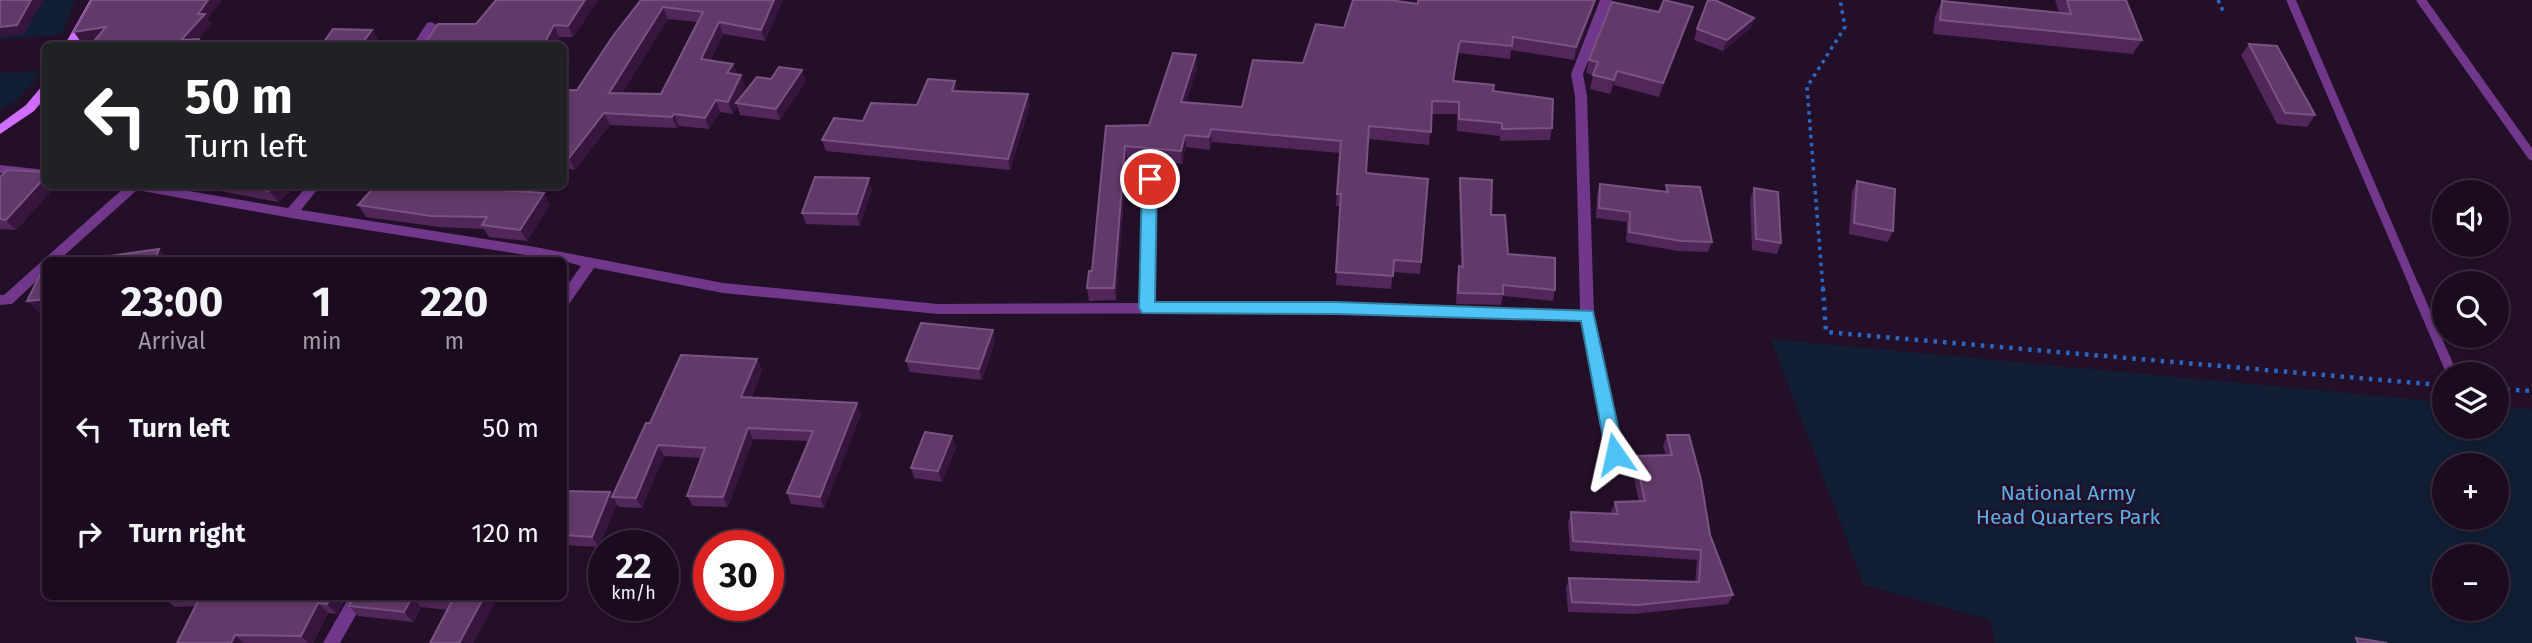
<!DOCTYPE html>
<meta charset="utf-8">
<style>
body{margin:0;font-family:"Fira Sans",sans-serif;background:#28192c;color:#f1f3f6;height:100vh;display:flex;flex-direction:column;font-size:26px;white-space:nowrap}
*{box-sizing:border-box;margin:0}
p{font-size:23px;color:#a09ba4}
.icon{flex:none;width:38px;height:38px;fill:none;stroke:currentColor;stroke-width:2;stroke-linecap:round;stroke-linejoin:round}
.map{position:relative;flex:1;overflow:hidden}
.drawer{position:absolute;left:42px;top:257px;width:525px;height:343px;display:flex;flex-direction:column;background:#1b0b1f;border-radius:10px;box-shadow:0 4px 10px #0003,0 0 0 2px #392b3d}
.drawer>*{flex:none}
.guide{position:absolute;left:42px;top:42px;width:525px;height:147px;border-radius:10px;box-shadow:0 4px 10px #0003,0 0 0 2px #392b3d;background:#202124;color:#fff;overflow:hidden}
.fabs{position:absolute;left:2432px;top:180px;display:grid;gap:14px}
.fabs a{display:grid;place-items:center;width:77px;height:77px;border-radius:50%;background:#1b0b1f;box-shadow:0 4px 10px #0003,0 0 0 2px #392b3d;font-size:35px}
.speed{position:absolute;left:588px;top:530px;display:flex;gap:14px;font-size:35px;font-weight:700;text-align:center}
.speed>*{display:grid;place-content:center;width:91px;height:91px;border-radius:50%;background:#1b0b1f;box-shadow:0 4px 10px #0003,0 0 0 2px #392b3d;line-height:1}
.speed small{font-size:18px;font-weight:400}
.speed .limit{border:10px solid #d22;background:#fff;color:#111}
.pin{position:absolute;display:grid;place-items:center;width:60px;height:60px;color:#fff;margin:-30px;border:4px solid #fff;border-radius:50%;box-shadow:0 2px 7px #0007}
.me{position:absolute;width:77px;margin:-38px;rotate:349deg;stroke-linejoin:round;filter:drop-shadow(0 0 5px #0008)}
.turn{display:flex;align-items:center;gap:24px;height:147px;padding:0 28px;font-size:32px}
.turn .icon{width:91px;height:91px;stroke-width:2.5}
.turn b{display:block;font-size:49px;line-height:60px}
.eta{display:flex;justify-content:space-evenly;align-items:center;height:119px;text-align:center}
.eta b{font-size:42px;font-weight:700;line-height:49px}
ul{padding:0;list-style:none}
li{display:flex;align-items:center;gap:21px;height:105px;padding:0 28px}
li div{flex:1}
li b{display:block;font-size:26px}
li em{font-style:normal}
.map>svg:first-child{display:block}
.green{fill:#111e34;fill-rule:evenodd}
.lines{fill:none;stroke-linecap:round;stroke-linejoin:round}
.path-far1{stroke:#2967c1;stroke-width:3.5;stroke-dasharray:3.5 4.5;stroke-linecap:butt}
.path{stroke:#2967c1;stroke-width:4.5;stroke-dasharray:3.5 6;stroke-linecap:butt}
.lane-far1{stroke:#71378b;stroke-width:9}
.lane{stroke:#71378b;stroke-width:10}
.street{fill:#71378b;fill-rule:evenodd}
.secondary{fill:#d06eff;fill-rule:evenodd}
.wall{fill:#502758;fill-rule:evenodd}
.shaded-wall{fill:#37163d}
.building{fill:#623a6a;stroke:#795381;stroke-width:2;fill-rule:evenodd}
.route{fill:#4fc3f7;stroke:#337fa1;stroke-width:2}
.labels{text-anchor:middle;dominant-baseline:central;stroke-width:5;stroke-linejoin:round;paint-order:stroke}
.park-label{font-size:21px;fill:#5bafe7;stroke:#240f29}
</style>
<div class="map">
<svg width="2532" height="643" viewBox="0 0 2532 643">
<rect width="100%" height="100%" fill="#240f29"/>
<path class="green" d="M0 0H75L62 34 0 40Z
M44 71 17 100 0 111V73Z
M1771 339 2445 402V427H2497V407L2532 409V643H1995L1990 620 1864 585ZM2445 466H2497V518H2445ZM2445 556H2497V609H2445Z"/>
<g class="lines">
<path class="path-far1" d="M2218 0 2223 11
M1823 290 1807 87 1845 27 1840 0"/>
<path class="path" d="M1823 288 1826 332 2440 385
M2497 389 2532 391"/>
<path class="lane-far1" d="M2291 0 2416 290
M2421 0 2532 156"/>
<path class="lane" d="M2415 288 2452 374"/>
<path class="street" d="M1600 0H1612L1583 74 1587 96 1594 315 1623 454 1620 458 1615 460 1610 458 1607 454 1581 320 1336 313 938 314 723 293 594 268 569 304 564 305V290L581 266 564 261 291 218 137 190 58 261H46V272L12 304 0 305V295H4L126 186H160L288 208 307 186H320L301 210 535 247 723 283 938 304 1140 303 1144 179 1150 175 1156 179 1154 303H1336L1580 310 1575 96 1571 74Z
M431 22 437 25 423 46H412L427 23Z
M0 165 46 170V178L0 173Z
M349 597H366L340 643H323Z"/>
<path class="secondary" d="M90 0H102L76 46H64Z
M46 85V97L34 111 0 134V124L26 105 42 86Z"/>
</g>
<path class="wall" d="M496 0H598L573 37H559L555 46H321L333 29 372 30 379 41V42H426L438 24H476Z
M641 0H783L765 41 723 34 710 61 737 74 745 86 738 101 771 79 806 81 780 120 740 115 737 105 733 114 720 112 709 129 679 126 677 128 610 125 575 170 564 168V94L577 90ZM668 19 697 22 661 94 622 93Z
M1417 0H1596L1574 60 1511 50 1510 59 1459 53 1457 57 1453 81 1493 91 1552 128 1550 140 1500 141V136L1457 131V114H1432L1429 145 1368 139 1366 173 1421 262 1420 274 1393 272 1391 289 1336 285 1341 206H1336L1340 153 1212 142 1210 150 1186 147 1182 164 1127 158 1116 300 1089 301 1087 288 1092 271 1106 126 1149 125 1196 55 1197 68 1186 102 1242 107 1303 63 1344 28 1417 4Z
M2055 0H2126L2142 40 2133 54 1933 34 1935 16 1942 1 2059 12Z
M1693 7 1689 21 1659 97 1614 85 1610 94 1590 89 1593 75 1586 73 1589 60 1659 12Z
M1754 18 1750 29 1723 51 1694 40 1697 29Z
M2249 44 2315 115 2307 127 2277 124 2241 55Z
M958 91 1030 105 1010 170 826 151 822 140 863 121 917 105Z
M0 177 46 186H56L16 230 0 229Z
M1460 178 1491 215 1508 254 1555 290 1553 301 1503 296 1501 305 1456 304 1457 277 1459 266H1461L1459 189Z
M1857 181 1893 231 1888 242 1849 234 1852 192Z
M1600 184 1665 192 1666 185 1712 242 1708 252 1678 251 1626 242 1627 222 1596 218 1597 195Z
M216 186H296L278 202 220 191Z
M371 186H516L512 191 550 205 527 241 489 237 484 229 439 227 366 217 358 205 374 186Z
M1754 188 1781 243 1777 254 1752 250 1750 200Z
M872 189 860 226 806 224 802 213Z
M995 341 982 380 910 372 906 361Z
M757 359 762 370 751 398 861 414 824 508 791 504 787 493 809 441 753 439 728 507 693 506 687 496 701 458 664 456 642 508 619 507 617 504 599 547 564 545V491L610 492 613 496 650 423Z
M1667 435 1710 535 1733 595 1728 604 1634 614 1568 612 1566 588 1569 578 1695 582 1697 560 1570 551 1568 522 1571 512 1612 514 1611 512 1615 502 1639 501 1631 466 1635 456 1666 455 1663 446Z
M952 436 956 447 942 482 914 478 911 468Z
M163 597H347L337 614 328 613 313 643H177L196 606 175 607Z
M354 597H498L473 643 448 610 421 607 413 622 358 616 349 606Z"/>
<path class="shaded-wall" d="M31 0H43L24 34 0 37V27Z
M208 0H222L208 19 212 24 192 46 181 40Z
M585 0H598L573 37 568 26Z
M774 0H783L765 41 761 30Z
M1595 0H1596L1595 5 1574 60 1576 47Z
M663 7 668 19 615 104 609 93Z
M1693 7 1689 21 1659 97 1663 83Z
M1754 18 1750 29 1723 51 1727 40Z
M719 22 723 34 705 71 701 59Z
M554 25 559 37 555 46H543Z
M106 27 113 36 81 42 74 32Z
M372 30 379 41 376 46 363 42Z
M199 39 204 46H195Z
M1196 55 1197 68 1182 114 1181 102Z
M733 64 738 75 727 73Z
M802 70 806 81 780 120 776 109Z
M1617 71 1614 85 1610 94 1614 80Z
M741 75 745 86 733 114 728 102Z
M955 81 958 92 952 91Z
M1028 94 1030 105 1010 170 1008 159Z
M716 100 720 112 709 129 705 118Z
M604 113 610 125 575 170 569 158Z
M674 114 679 126 677 128 672 117Z
M1211 129 1212 142 1210 150 1209 137Z
M1185 135 1186 147 1182 164 1181 151Z
M1125 146 1127 158 1116 300 1114 288Z
M46 176V186H56L16 230 6 220Z
M869 178 872 189 860 226 857 214Z
M275 186H296L278 202 269 191Z
M500 186H516L504 201 497 190Z
M544 193 550 205 527 241 520 230Z
M159 249 169 261H154Z
M46 299V315H41L27 301Z
M993 330 995 341 982 380 979 369Z
M757 359 762 370 746 408 741 397Z
M857 403 861 414 824 508 820 497Z
M748 428 753 439 728 507 723 497Z
M952 436 956 447 942 482 938 471Z
M658 445 664 456 642 508 636 498Z
M610 492 617 504 599 547 592 537Z
M331 597H347L337 614 327 604Z
M412 597 421 607 413 622 404 612Z
M484 597H498L473 643H459Z
M318 603 328 613 313 643H309L301 636Z
M235 635 244 643H231Z"/>
<path class="building" d="M0 0H31L17 25 0 27Z
M92 0H208L198 14H205L181 40 199 39 195 46H90L106 27 74 32Z
M496 0H585L568 26 554 25 543 46H321L333 29 372 30 363 42H426L438 24H476Z
M641 0H774L761 30 719 22 701 59 733 64 727 73 741 75 728 102 716 100 705 118 674 114 672 117 604 113 569 158 564 157V94L567 90H577L613 36ZM663 7 703 12 661 94 609 93Z
M1353 0H1390L1418 4V0H1595L1576 47 1513 37 1512 46 1461 41 1459 44 1453 81 1494 85 1493 91 1553 99 1552 128 1502 129V123L1459 119V102L1432 101 1431 132 1369 126 1366 173 1428 179 1421 262 1394 260 1393 276 1336 272 1341 194H1337L1341 141 1211 129 1209 137 1185 135 1181 151 1125 146 1114 288H1087L1089 271H1092L1106 126 1149 125 1173 53 1196 55 1181 102 1242 107 1253 60 1303 63 1316 24 1344 28Z
M1664 0 1693 7 1663 83 1617 71 1614 80 1593 75 1598 62 1589 60 1612 2 1659 12Z
M1708 0H1715L1754 18 1727 40 1697 29Z
M2067 0H2126L2142 40 1940 20 1942 1 2071 14Z
M2249 44 2277 46 2315 115 2285 113Z
M779 67 802 70 776 109 736 103 757 77 771 79Z
M928 79 955 81 952 91 1028 94 1008 159 822 140 834 118 863 121 871 103 917 105Z
M7 170 46 172V176L6 220 0 219V177Z
M815 177 869 178 857 214 802 213Z
M1460 178 1492 180 1491 215H1505L1508 254 1555 258V290L1503 285V294L1458 293 1459 266 1463 267Z
M1857 181 1895 189 1893 231 1854 223Z
M1600 184 1668 192 1666 185 1700 187 1712 242 1681 241 1629 232 1630 212 1599 208Z
M243 186H275L269 191Z
M375 186H500L497 190 544 193 520 230 482 225 487 217 431 216 358 205Z
M1754 188 1778 192 1781 243 1756 239Z
M159 249 154 261H74Z
M46 264V299L27 301 45 265Z
M921 323 993 330 979 369 906 361Z
M681 355 757 359 741 397 857 403 820 497 787 493 813 431 748 428 723 497 687 496 705 448 658 445 636 498 612 497 646 423H650Z
M925 432 952 436 938 471 911 468Z
M1667 435H1689L1701 480 1710 535 1733 595 1638 605 1572 602 1569 578 1699 582 1701 550 1573 541 1571 512 1618 514 1615 502 1645 501 1635 456 1672 455Z
M564 491 610 492 592 537 564 535Z
M200 597H331L327 604 318 603 301 636 235 635 231 643H177Z
M354 597H484L459 643H430L452 601 412 597 404 612 349 606Z
M2356 638 2387 643H2358Z"/>
<path class="route" d="M1150 174 1157 179 1155 302H1336L1593 311 1624 454 1621 459H1609L1606 454 1581 321 1336 314 1142 313 1139 308 1142 179Z"/>
<g class="labels">
<g class="park-label">
<text x="2068" y="493">National Army<tspan x="2068" dy="24">Head Quarters Park</tspan></text>
</g>
</g>
</svg>
<div class="fabs">
<a><svg class="icon" aria-label="sound" viewBox="0 0 24 24"><path d="M4 9h4l5-4v14l-5-4H4zM17 9q2 3 0 6"/></svg></a>
<a><svg class="icon" aria-label="search" viewBox="0 0 24 24"><circle cx="10" cy="10" r="6"/><path d="M15 15l6 6"/></svg></a>
<a><svg class="icon" aria-label="layers" viewBox="0 0 24 24"><path d="M12 4l9 5-9 5-9-5zM3 14l9 5 9-5"/></svg></a>
<a>+</a>
<a>−</a>
</div>
<div class="speed"><div>22<small>km/h</small></div><div class="limit">30</div></div>
<div class="pin" style="left:1150px;top:179px;background:#d93025"><svg class="icon" aria-label="arrive" viewBox="0 0 24 24"><path d="M6 21V4h12l-3 4 3 4H6"/></svg></div>
<svg class="me" style="left:1615px;top:454px" viewBox="-20 -20 40 40"><path d="M0-17L14 15 0 8-14 15z" fill="#4fc3f7" stroke="#fff" stroke-width="4"/></svg>
<div class="guide">
<div class="turn"><svg class="icon" aria-label="left" viewBox="0 0 24 24"><path d="M17 20v-9H6M10 6l-5 5 5 5"/></svg><div><b>50 m</b>Turn left</div></div>
</div>
<section class="drawer">
<div class="eta">
<div><b>23:00</b><p>Arrival</p></div>
<div><b>1</b><p>min</p></div>
<div><b>220</b><p>m</p></div>
</div>
<ul>
<li><svg class="icon" aria-label="left" viewBox="0 0 24 24"><path d="M17 20v-9H6M10 6l-5 5 5 5"/></svg><div><b>Turn left</b></div><em>50 m</em></li>
<li><svg class="icon" aria-label="right" viewBox="0 0 24 24"><path d="M7 20v-9h11M14 6l5 5-5 5"/></svg><div><b>Turn right</b></div><em>120 m</em></li>
</ul>
</section>
</div>
